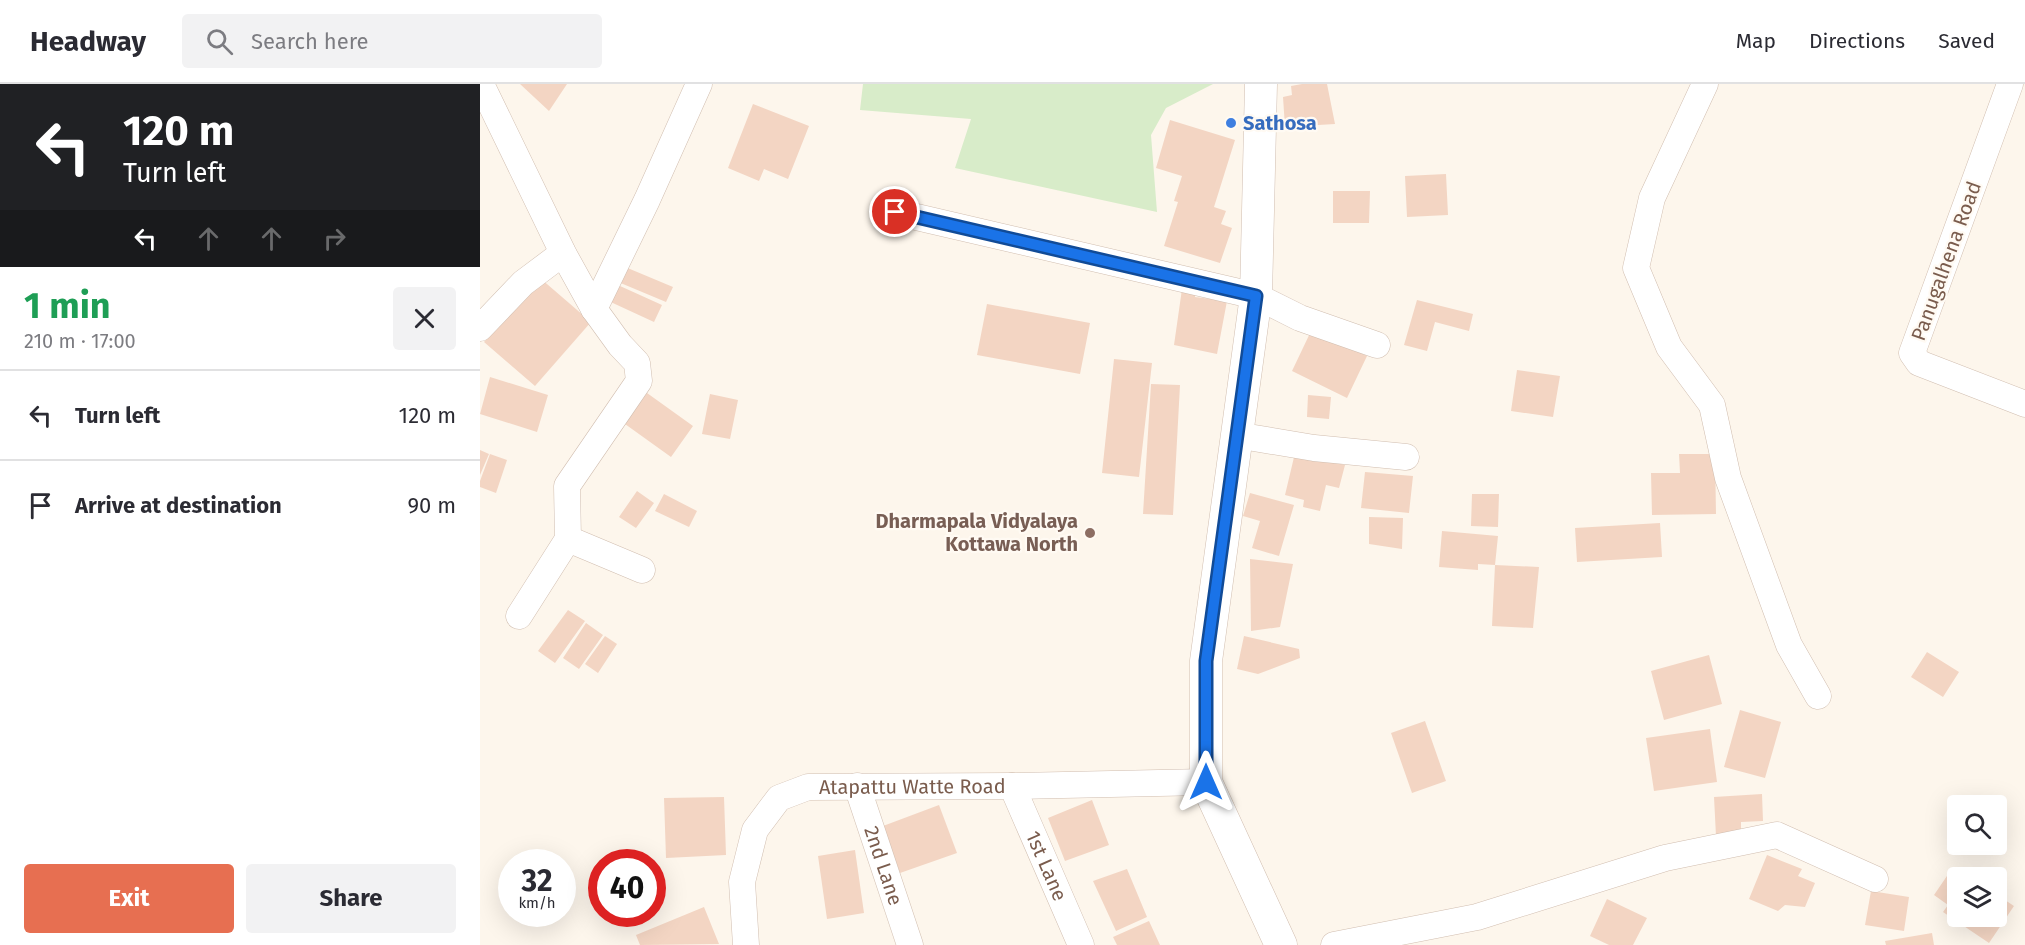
<!DOCTYPE html>
<meta charset="utf-8">
<style>
body{margin:0;font-family:"Fira Sans",sans-serif;background:#f2f2f3;color:#2b2b33;height:100vh;display:flex;flex-direction:column;font-size:22px;white-space:nowrap}
*{box-sizing:border-box;margin:0}
p{font-size:20px;color:#7c7c81}
.icon{flex:none;width:33px;height:33px;fill:none;stroke:currentColor;stroke-width:2;stroke-linecap:round;stroke-linejoin:round}
.map{position:relative;flex:1;overflow:hidden}
.side{display:flex;flex-direction:column;background:#fff;width:480px}
.side>*{flex:none}
.guide{background:#202124;color:#fff;overflow:hidden}
.buttons{position:absolute;left:1467px;top:711px;display:grid;gap:12px}
.buttons a{display:grid;place-items:center;width:60px;height:60px;border-radius:6px;background:#fff;box-shadow:0 6px 24px #0002;font-size:30px}
.speed{position:absolute;left:18px;top:765px;display:flex;gap:12px;font-size:30px;font-weight:700;text-align:center}
.speed>*{display:grid;place-content:center;width:78px;height:78px;border-radius:50%;background:#fff;box-shadow:0 6px 24px #0002;line-height:1}
.speed small{font-size:15px;font-weight:400}
.speed .limit{border:9px solid #d22;background:#fff;color:#111}
.pin{position:absolute;display:grid;place-items:center;width:51px;height:51px;color:#fff;margin:-26px;border:3px solid #fff;border-radius:50%;box-shadow:0 2px 6px #0007}
.me{position:absolute;width:66px;margin:-33px;rotate:0deg;stroke-linejoin:round;filter:drop-shadow(0 0 4px #0008)}
.turn{display:flex;align-items:center;gap:21px;height:126px;padding:0 24px;font-size:27px}
.turn .icon{width:78px;height:78px;stroke-width:2.5}
.turn b{display:block;font-size:42px;line-height:51px}
.lanes{display:flex;align-items:center;height:57px;padding:0 24px;background:#0003;justify-content:center;gap:30px;direction:ltr}
.lanes .off{opacity:.35}
.round{display:grid;place-items:center;flex:none;width:63px;height:63px;border-radius:6px;background:#f2f2f3}
.overview{display:flex;align-items:center;justify-content:space-between;height:102px;padding:0 24px}
h1{font-size:36px;font-weight:700;line-height:45px;color:#1e9e55}
.action{display:flex;gap:12px;margin-top:auto;padding:12px 24px}
.action a{flex:1;height:69px;border-radius:6px;background:#e76f51;color:#fff;font-size:24px;font-weight:700;line-height:69px;text-align:center}
.action a+a{background:#f2f2f3;color:#2b2b33}
ul{padding:0;list-style:none}
li{display:flex;align-items:center;gap:18px;height:90px;padding:0 24px;border-top:2px solid #e1e1e2}
li div{flex:1}
li b{display:block;font-size:22px}
li em{font-style:normal}
header{display:flex;align-items:center;gap:36px;box-sizing:border-box;height:84px;padding:0 30px;background:#fff;border-bottom:2px solid #e1e1e2}
header strong{font-size:28px}
nav{display:flex;gap:33px;margin-inline-start:auto;font-size:21px}
.search{width:420px;height:54px;background:#f2f2f3;display:flex;align-items:center;gap:15px;box-sizing:border-box;padding:0 21px;border-radius:6px;color:#7c7c81;font-size:22px}
main{display:flex;flex:1;min-height:0}
.map>svg:first-child{display:block}
.green{fill:#d8ecc9}
.building{fill:#f3d5c3}
.lines{fill:none;stroke-linecap:round;stroke-linejoin:round}
.minor-casing{stroke:#d1beb0;stroke-width:27}
.tertiary-casing{stroke:#d1beb0;stroke-width:33}
.minor{stroke:#fff;stroke-width:26}
.tertiary{stroke:#fff;stroke-width:32}
.route-casing{stroke:#114b97;stroke-width:15}
.route{stroke:#1a73e8;stroke-width:10}
.shop-dot{fill:#3f7fe0;stroke:#fffaf3;stroke-width:2}
.education-dot{fill:#8d6e63;stroke:#fffaf3;stroke-width:2}
.labels{text-anchor:middle;dominant-baseline:central;stroke-width:4.5;stroke-linejoin:round;paint-order:stroke}
.shop-label{font-size:20px;font-weight:bold;fill:#366cbe;stroke:#fffaf3;text-anchor:start}
.street-label{font-size:20px;fill:#7a5c4d;stroke:#fffaf3}
.education-label{font-size:20px;font-weight:bold;fill:#785e54;stroke:#fffaf3;text-anchor:end}
</style>
<header>
<strong>Headway</strong>
<div class="search"><svg class="icon" aria-label="search" viewBox="0 0 24 24"><circle cx="10" cy="10" r="6"/><path d="M15 15l6 6"/></svg>Search here</div>
<nav><a>Map</a><a>Directions</a><a>Saved</a></nav>
</header>
<main>
<section class="side">
<div class="guide">
<div class="turn"><svg class="icon" aria-label="left" viewBox="0 0 24 24"><path d="M17 20v-9H6M10 6l-5 5 5 5"/></svg><div><b>120 m</b>Turn left</div></div>
<div class="lanes"><svg class="icon" aria-label="left" viewBox="0 0 24 24"><path d="M17 20v-9H6M10 6l-5 5 5 5"/></svg><svg class="icon off" aria-label="ahead" viewBox="0 0 24 24"><path d="M12 20V5M6 11l6-6 6 6"/></svg><svg class="icon off" aria-label="ahead" viewBox="0 0 24 24"><path d="M12 20V5M6 11l6-6 6 6"/></svg><svg class="icon off" aria-label="right" viewBox="0 0 24 24"><path d="M7 20v-9h11M14 6l5 5-5 5"/></svg></div>
</div>
<div class="overview"><div><h1>1 min</h1><p>210 m · 17:00</p></div><a class="round"><svg class="icon" aria-label="close" viewBox="0 0 24 24"><path d="M6 6l12 12M18 6L6 18"/></svg></a></div>
<ul>
<li><svg class="icon" aria-label="left" viewBox="0 0 24 24"><path d="M17 20v-9H6M10 6l-5 5 5 5"/></svg><div><b>Turn left</b></div><em>120 m</em></li>
<li><svg class="icon" aria-label="arrive" viewBox="0 0 24 24"><path d="M6 21V4h12l-3 4 3 4H6"/></svg><div><b>Arrive at destination</b></div><em>90 m</em></li>
</ul>
<div class="action"><a>Exit</a><a>Share</a></div>
</section>
<div class="map">
<svg width="1545" height="861" viewBox="0 0 1545 861">
<rect width="100%" height="100%" fill="#fdf6ec"/>
<path class="green" d="M383 0H733L686 24 671 51 677 128 475 84 491 35 380 26Z"/>
<path class="building" d="M40 0H87L69 27Z
M822 0H847L855 40 805 43 803 13 812 11 811 2Z
M273 20 329 42 308 95 284 85 279 97 248 84Z
M690 36 755 56 734 123 746 127 741 140 752 144 740 179 684 162 698 118 694 117 702 92 676 84Z
M966 90 968 131 927 133 925 92Z
M853 107H890L889 139H853Z
M138 180 193 203 186 218 131 195Z
M60 194 111 238 55 302 4 258Z
M129 197 182 221 174 238 122 214Z
M703 198 715 204V213L747 217 737 270 694 261Z
M937 216 993 230 989 247 955 238 947 267 924 261Z
M507 220 610 239 600 290 497 271Z
M832 245 887 272 867 314 812 287Z
M634 275 672 279 659 393 622 389Z
M1037 286 1080 292 1073 333 1031 327Z
M10 293 68 311 57 348 0 330Z
M671 300 700 301 693 431 663 430Z
M167 309 213 342 191 373 145 340Z
M230 310 258 316 250 355 222 350Z
M828 311 851 313 849 335 827 333Z
M0 366 9 370 0 391Z
M815 369 865 381 859 404 846 401 840 427 823 423 824 416 805 411Z
M10 370 27 376 16 409 0 403V397Z
M1199 370H1235L1236 430 1172 431 1171 389H1200Z
M885 388 933 392 929 429 881 424Z
M157 407 174 419 156 444 139 433Z
M770 409 814 421 799 472 772 464 780 437 763 432Z
M184 410 217 427 209 443 175 427Z
M992 410H1019L1018 443 991 442Z
M889 433 923 434 922 465 889 460Z
M1180 439 1182 473 1097 478 1095 444Z
M962 447 1018 452 1015 481 1059 483 1053 544 1012 542 1015 481 998 480V486L959 483Z
M770 475 813 480 800 543 771 547Z
M88 526 105 537 75 579 58 567Z
M106 539 123 551 99 585 83 574Z
M125 552 137 560 118 589 105 580Z
M764 552 819 565 820 574 778 590 757 585Z
M1447 568 1479 588 1463 613 1431 593Z
M1229 571 1242 620 1184 636 1171 587Z
M1260 626 1301 638 1285 694 1244 683Z
M945 637 966 697 932 709 911 649Z
M1230 645 1237 698 1174 707 1166 654Z
M1282 710 1283 737 1261 738V751L1236 752 1234 713Z
M244 713 246 771 186 774 184 714Z
M612 716 629 761 585 777 568 734Z
M459 721 477 769 420 789 403 742Z
M375 766 384 829 347 835 338 772Z
M1287 771 1322 785 1318 792 1335 799 1325 823 1305 821 1298 827 1269 815Z
M647 785 667 833 636 847 613 797Z
M1469 789 1478 795V832H1516V810L1534 822 1509 859 1463 828 1468 821 1454 811Z
M1391 807 1429 813 1424 847 1385 841Z
M1127 815 1167 834 1153 861H1129L1110 852Z
M224 823 239 860 160 861 156 851Z
M669 837 680 861H637L633 853Z
M1452 849 1454 861H1406L1405 857Z"/>
<g class="lines">
<g class="minor-casing">
<g id="minor">
<path d="M1 0 83 169 114 225 140 261 157 279 159 297 87 402 88 455 39 532"/>
<path d="M1225 0 1172 114 1156 184 1189 263 1232 321 1248 394 1309 561 1338 612"/>
<path d="M1530 0 1432 269 1439 279 1545 320"/>
<path d="M415 128 776 212 820 234 897 261"/>
<path d="M114 225 167 116 219 0"/>
<path d="M0 244 43 199 83 169"/>
<path d="M756 351 834 364 926 373"/>
<path d="M88 455 162 486"/>
<path id="s1" d="M377 702 430 861"/>
<path id="s2" d="M532 702 601 861"/>
<path id="s3" d="M266 861 262 798 275 746 299 714 328 703 532 702 726 698"/>
<path d="M854 861 997 833 1185 774 1297 751 1395 795"/>
</g>
</g>
<g class="tertiary-casing">
<path id="tertiary" d="M781 0 776 212 726 577V698L801 861"/>
</g>
<use href="#minor" class="minor"/>
<use href="#tertiary" class="tertiary"/>
</g>
<g class="lines">
<g class="route-casing">
<path id="route" d="M415 128 776 212 726 577V698"/>
</g>
<use href="#route" class="route"/>
</g>
<circle class="shop-dot" cx="751" cy="39" r="6"/>
<circle class="education-dot" cx="610" cy="449" r="6"/>
<g class="labels">
<g class="shop-label">
<text x="763" y="39">Sathosa</text>
</g>
<g class="street-label">
<text transform="translate(1466 177) rotate(-70)">Panugalhena Road</text>
<text stroke="none"><textPath href="#s3" startOffset="292">Atapattu Watte Road</textPath></text>
<text stroke="none"><textPath href="#s1" startOffset="84">2nd Lane</textPath></text>
<text stroke="none"><textPath href="#s2" startOffset="87">1st Lane</textPath></text>
</g>
<g class="education-label">
<text x="598" y="437">Dharmapala Vidyalaya<tspan x="598" dy="23">Kottawa North</tspan></text>
</g>
</g>
</svg>
<div class="buttons">
<a><svg class="icon" aria-label="search" viewBox="0 0 24 24"><circle cx="10" cy="10" r="6"/><path d="M15 15l6 6"/></svg></a>
<a><svg class="icon" aria-label="layers" viewBox="0 0 24 24"><path d="M12 4l9 5-9 5-9-5zM3 14l9 5 9-5"/></svg></a>
</div>
<div class="speed"><div>32<small>km/h</small></div><div class="limit">40</div></div>
<div class="pin" style="left:415px;top:128px;background:#d93025"><svg class="icon" aria-label="arrive" viewBox="0 0 24 24"><path d="M6 21V4h12l-3 4 3 4H6"/></svg></div>
<svg class="me" style="left:726px;top:698px" viewBox="-20 -20 40 40"><path d="M0-17L14 15 0 8-14 15z" fill="#1a73e8" stroke="#fff" stroke-width="4"/></svg>
</div>
</main>
